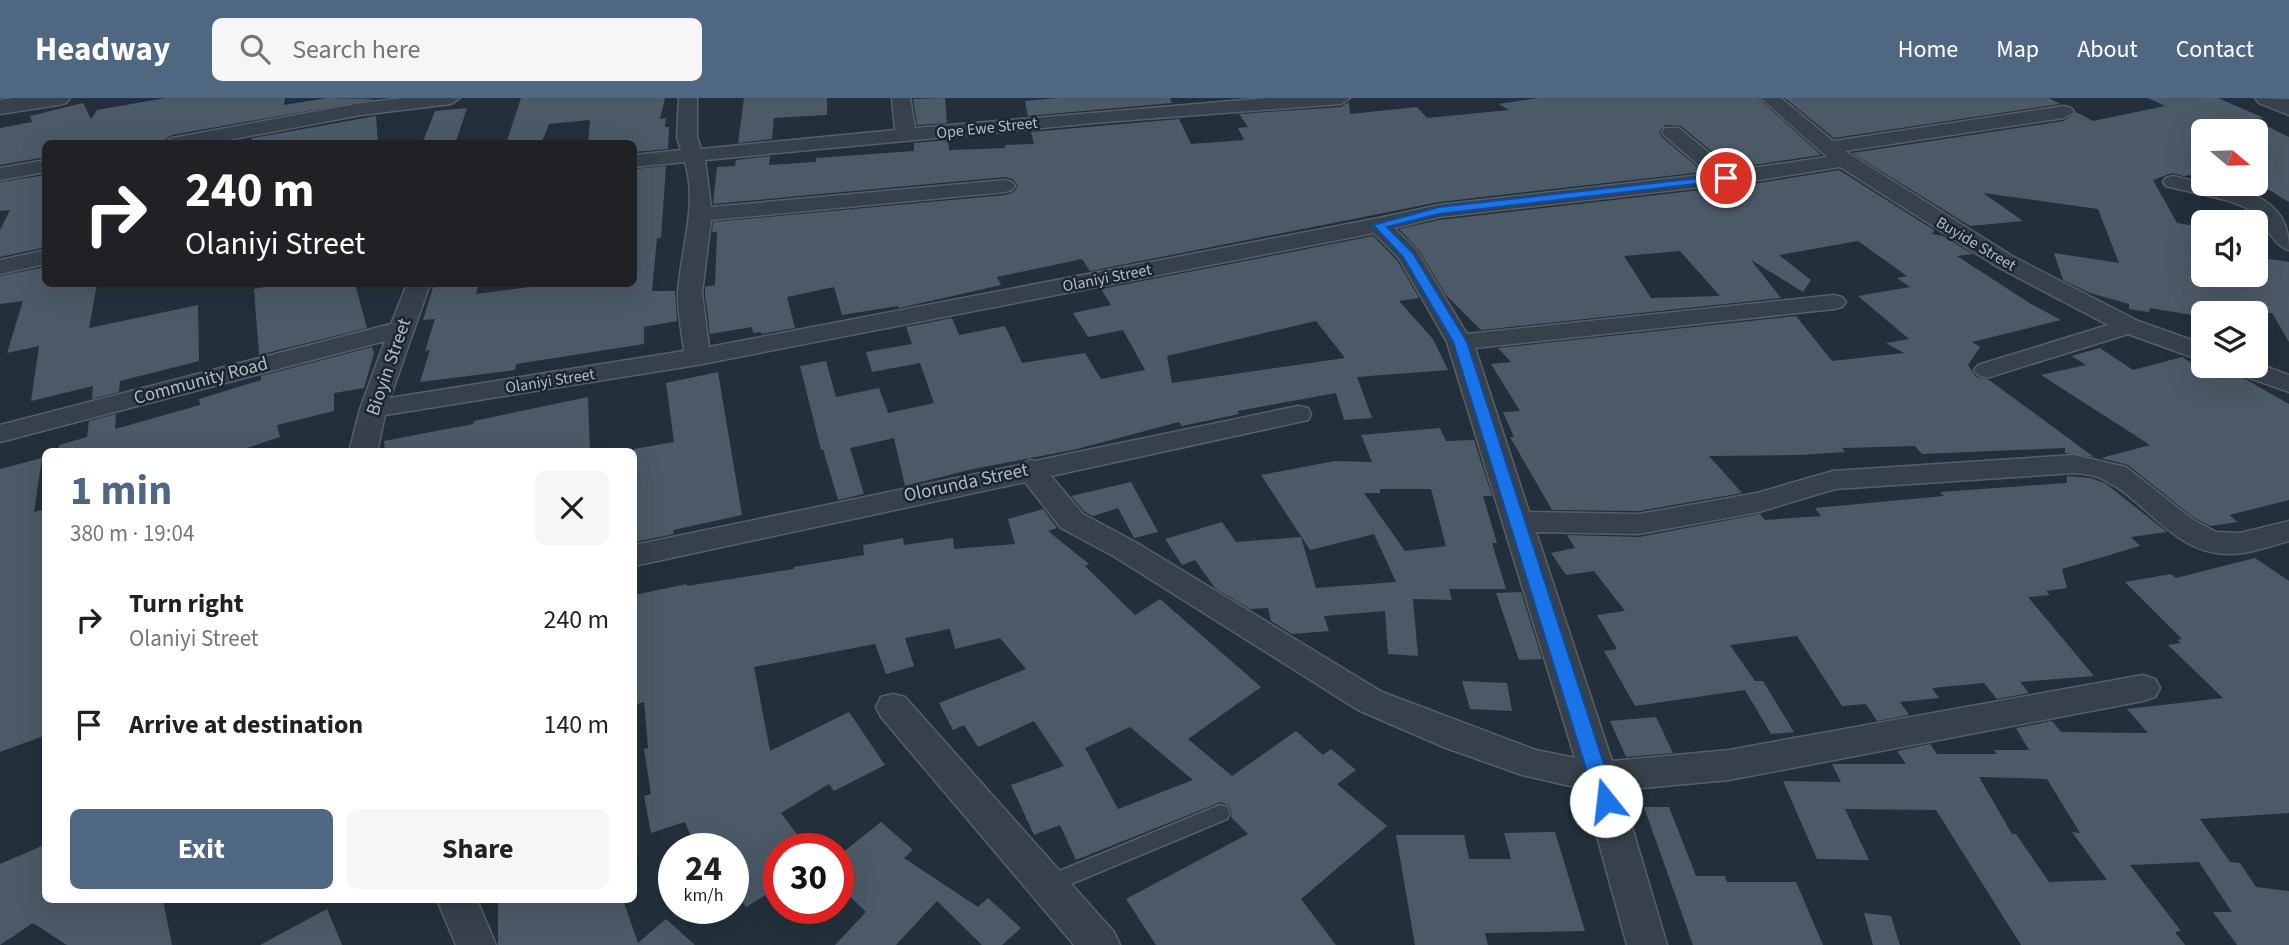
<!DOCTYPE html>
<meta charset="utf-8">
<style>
body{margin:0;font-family:"Source Sans 3",sans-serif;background:#f6f6f6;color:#202124;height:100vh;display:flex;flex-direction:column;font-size:26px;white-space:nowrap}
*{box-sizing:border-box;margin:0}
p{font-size:23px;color:#757577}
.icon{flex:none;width:38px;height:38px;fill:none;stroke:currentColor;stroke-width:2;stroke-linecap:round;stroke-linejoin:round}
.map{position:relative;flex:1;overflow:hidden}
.drawer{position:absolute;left:42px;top:350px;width:595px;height:455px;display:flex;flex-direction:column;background:#fff;border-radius:10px;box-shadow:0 7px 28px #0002}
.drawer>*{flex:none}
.banner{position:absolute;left:42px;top:42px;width:595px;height:147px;border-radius:10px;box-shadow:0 7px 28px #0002;background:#202124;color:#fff;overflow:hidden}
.needle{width:46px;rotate:109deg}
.buttons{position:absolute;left:2191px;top:21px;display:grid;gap:14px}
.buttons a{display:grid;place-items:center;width:77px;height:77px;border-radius:10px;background:#fff;box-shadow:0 7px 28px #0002;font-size:35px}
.speed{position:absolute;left:658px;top:735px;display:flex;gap:14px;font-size:35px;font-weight:700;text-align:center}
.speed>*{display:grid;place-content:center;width:91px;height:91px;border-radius:50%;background:#fff;box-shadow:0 7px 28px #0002;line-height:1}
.speed small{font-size:18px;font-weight:400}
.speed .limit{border:10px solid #d22;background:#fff;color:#111}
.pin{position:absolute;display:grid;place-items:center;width:60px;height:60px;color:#fff;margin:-30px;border:4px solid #fff;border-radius:50%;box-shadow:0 2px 7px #0007}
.me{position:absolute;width:77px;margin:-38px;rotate:344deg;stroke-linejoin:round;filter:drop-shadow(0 0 5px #0008)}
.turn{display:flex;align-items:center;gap:24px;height:147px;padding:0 28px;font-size:32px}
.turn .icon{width:91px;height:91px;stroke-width:2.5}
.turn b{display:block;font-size:49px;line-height:60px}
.round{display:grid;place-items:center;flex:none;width:74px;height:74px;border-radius:10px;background:#f6f6f6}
.overview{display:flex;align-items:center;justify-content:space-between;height:119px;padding:0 28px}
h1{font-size:42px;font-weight:700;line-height:52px;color:#506782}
.action{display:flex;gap:14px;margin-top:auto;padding:14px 28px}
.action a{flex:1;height:80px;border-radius:10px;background:#506782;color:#fff;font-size:28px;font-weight:700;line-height:80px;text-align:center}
.action a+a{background:#f6f6f6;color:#202124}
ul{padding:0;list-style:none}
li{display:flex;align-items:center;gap:21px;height:105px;padding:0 28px}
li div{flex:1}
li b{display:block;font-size:26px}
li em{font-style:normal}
header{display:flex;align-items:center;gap:42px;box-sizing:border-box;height:98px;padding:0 35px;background:#506782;color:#fff}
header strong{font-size:33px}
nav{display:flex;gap:38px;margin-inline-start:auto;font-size:24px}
.search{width:490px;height:63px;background:#f6f6f6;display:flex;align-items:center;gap:18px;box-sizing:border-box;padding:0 24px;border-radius:10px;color:#757577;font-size:26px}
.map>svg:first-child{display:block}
.building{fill:#4c5a67;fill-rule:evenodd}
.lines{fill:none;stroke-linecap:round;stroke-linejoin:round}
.service-casing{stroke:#555f69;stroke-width:3}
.minor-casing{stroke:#555f69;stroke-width:3}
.tertiary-casing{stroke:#555f69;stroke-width:3}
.service{fill:#37414b;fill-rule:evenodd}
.minor{fill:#37414b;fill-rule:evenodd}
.tertiary{fill:#37414b;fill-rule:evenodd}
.route{fill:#1a73e8;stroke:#114b97;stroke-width:2}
.labels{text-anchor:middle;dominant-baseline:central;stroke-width:5;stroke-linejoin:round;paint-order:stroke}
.far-street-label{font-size:16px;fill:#b2bcc7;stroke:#1c2630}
.street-label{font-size:19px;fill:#b2bcc7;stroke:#1c2630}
</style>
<header>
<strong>Headway</strong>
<div class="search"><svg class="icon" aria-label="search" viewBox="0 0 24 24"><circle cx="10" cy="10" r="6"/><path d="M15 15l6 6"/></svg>Search here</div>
<nav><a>Home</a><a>Map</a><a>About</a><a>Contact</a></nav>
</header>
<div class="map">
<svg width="2289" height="847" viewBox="0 0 2289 847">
<rect width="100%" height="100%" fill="#23303b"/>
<path class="building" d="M166 0H285L284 7 327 0 375 1 172 37 157 46H46V59L0 67V30L32 24 30 18 83 5 91 21 97 12Z
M521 0H665L660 21 666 20 665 29H669L668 51 634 54V46H588L590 22 549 26 541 46H506Z
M744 0H827V17L774 20 772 41 738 45Z
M945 0 947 25 917 27 913 1Z
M1058 0H1170L1172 5 1028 18 1025 3Z
M1538 0H1758L1821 57 1732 70 1681 28 1665 27 1659 34 1663 40 1703 74 1439 104 1090 173 1082 161 997 179 1001 187 899 210 898 208 842 217 834 189 787 199 795 230 761 236V234L753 235 752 229 710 236 705 195V189L715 187 717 134H712L713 124 1005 97 1014 94 1018 88 1013 81 1005 79 713 106 717 69 735 68 736 62 770 58 769 67 816 64V60L914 53V45L948 42 949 52 1005 50V47L1034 46 1031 34 1179 21 1191 46 1244 42 1238 30 1248 29 1239 16 1341 9 1349 4 1350 16 1417 9 1427 20 1509 12 1499 6Z
M1785 0H2049L2060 6 1834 40Z
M2148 0H2218L2264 20 2253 21 2289 39V104L2256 84V33H2225L2203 23V75L2184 78 2172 75 2153 82 2177 125 2203 129V177H2256V159L2289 164V244L2272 215H2203V219L2150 210 2149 214 2129 211V206L2090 195 2063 182 2054 155 2119 165 2098 111 1983 95 2023 123 1970 128 1852 55 2064 23 2076 14 2093 23 2165 8Z
M467 10 455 46H422L435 13Z
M376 18 378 46H269V42L251 45 252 40Z
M666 68 661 140H657L652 193H675L677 223 644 229V246L516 266 515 272 420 284 430 252 425 253 435 221 423 222 434 186H479L476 196 552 186H634V71Z
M1839 72 1934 132 1932 136 1943 138 1973 156 1957 158 2031 206 2061 222 1972 244 1980 249 1968 267 1976 279 1989 282 2094 359 2065 355V350L1922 356 1915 348 1842 350 1845 354 1800 357 1709 358 1742 395 1639 413 1552 412 1510 339H1514L1503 314 1520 313 1491 266 1511 264 1498 250 1796 218 1832 263 1904 255 1886 245 1909 241 1858 198 1910 189 1897 180 1907 178 1858 143 1779 157 1811 182 1803 194 1751 162 1781 200 1481 232 1446 197 1418 151 1399 131 1439 122 1753 86ZM1680 153 1720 198 1651 200 1624 158Z
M46 77V149L0 159V132L10 112 0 113V84Z
M1373 138 1397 162 1419 200 1399 203 1433 241 1448 272 1357 279 1372 320 1344 322 1336 295 1237 313 1239 316 1182 328 1179 324 1073 352 973 371 905 388 894 340 850 350 864 396 838 402 823 351 821 352 800 268 826 263 836 299 879 290 888 315 934 305 920 265 872 274 866 254 912 246 906 229 952 220 959 237 1005 228 1022 265 1085 255 1101 281 1145 272 1123 232 1088 239 1073 215 1111 207 1101 191ZM1316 223 1345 260 1172 285 1167 258Z
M46 169V186H97L89 230 198 207 199 263 120 283 119 294 92 301 93 288 31 303 39 248 7 255 23 203 0 206V178Z
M264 186H355L367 230 259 257 254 191 264 189Z
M372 249 374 255 364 290 334 295V313L277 327 280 339 235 354H59V347L87 339 89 323 116 316 115 331 200 307 199 301 261 282V278Z
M2100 250 2133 272 2182 259 2213 278 2228 275 2247 282 2289 306V402L2229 417 2238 424 2210 428 2193 419 2128 367 2101 360 2150 347 2041 277 2086 267 2071 258Z
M718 274 742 417 673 432 674 436 634 444V351L674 344 666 285Z
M588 299 590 354H385L384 343 473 326 474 323Z
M1440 330 1446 343 1474 342 1492 398H1483L1497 445H1492L1506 491H1449L1452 502 1413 501 1418 558 1388 556 1385 513 1324 518 1329 533 1292 536 1271 523 1268 510 1250 511 1215 490 1195 462 1182 467 1165 441 1222 424 1236 444 1301 439 1316 490 1396 484 1374 436 1310 452 1261 377 1335 363 1372 364 1361 337ZM1380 391H1431L1446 448 1405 453 1364 395H1380Z
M42 360 34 414 46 411V637L0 654V371Z
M2067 378 2090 380 2105 385 2167 434 2131 439 2140 448 2062 471 2067 490 2046 493 2050 497 2028 499 2094 578 2020 584 2029 595 1997 601 1984 585 1932 590 1939 600 1900 604 1909 617 1877 623 1866 606 1842 608 1797 538 1730 547 1755 583H1763L1794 634 1771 636 1745 592 1635 608 1604 553 1617 551 1597 517 1625 513 1594 473 1566 477 1551 455 1575 450 1567 437 1639 439 1760 416 1765 422 1821 418 1815 410 1944 398 1940 394 2067 385Z
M1131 384 1158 434 1134 440 1118 410 1093 418 1085 414 1071 398Z
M1043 411 1057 430 1048 433 1089 466 1085 468 1135 517 1160 501 1261 589 1188 641 1232 678 1296 633 1323 657 1331 651 1356 672 1337 686 1387 728 1301 801 1336 847H1156L1126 801 1248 736 1231 719 1232 714 1229 708 1221 704 1076 762 1060 727 1034 737 1011 687 1064 668 1034 623 978 649 964 627 953 632 939 605 1026 571 1000 540 955 551 950 531 905 540 914 568 886 576 875 546 754 569 770 653 849 614 885 667 834 693 829 686 781 715 808 751H779V789L746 809 733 790V751H696L685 724 651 735 644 698 651 696 644 651 648 650 644 604 634 607V497L687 486V488L794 471V469L864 457 863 447 903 440 904 447 953 440 954 451 1015 446 1008 421ZM1130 629 1193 682 1118 711 1085 650Z
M2255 460 2289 483V715L2200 721 2230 764 2240 765 2256 789 2289 793V847H2237L2213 814H2232L2199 764 2130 767 2181 833 2175 834 2185 847H2021L1936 712 1845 711 1869 762 1817 761 1783 683 1841 684 1832 666H1906L1897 653 1930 646 1937 656H1997L1994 652H2029L2016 630 2052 623 2061 634 2148 635 2127 611 2223 600 2168 547 2181 545 2177 542 2182 541 2125 484 2171 476 2176 480ZM1979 679 2047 681 2080 735 2072 734 2107 782 2049 784 2016 736H2012Z
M1521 494 1542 561 1519 562 1496 495Z
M1462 583 1507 585 1512 613 1470 611Z
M1656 619 1673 655 1626 659 1610 623Z
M1644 709H1669L1696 778H1725L1727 784H1796L1823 847H1693Z
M881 724 913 752 904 760 978 809 988 800 1021 830 1002 847H982L937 803 896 847H835L866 814 838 787V758Z
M1555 734 1585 833 1485 835 1488 847H1415L1396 737H1464L1469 761H1511L1504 735Z
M46 746V802H163L172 847H67L33 825 0 847V766Z
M498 802H623L638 845 666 821 695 847H498Z
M327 811 342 847H260Z
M1864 815 1891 818 1900 847H1873Z"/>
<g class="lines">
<g class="service-casing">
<path id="service" d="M1220 707 1227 709 1230 715 1227 721 1047 796 1040 793 1037 787 1040 781Z"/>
</g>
<g class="minor-casing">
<path id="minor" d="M405 0H460L451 6 361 17 207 46H162L172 40 361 5Z
M679 0H697V39L701 51 895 32 892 0H910L915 30 1267 0H1350L1341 6 1105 24 705 62 711 109 1005 82 1012 84 1015 88 1012 92 1005 94 711 122 702 195 709 249 1379 120 1439 107 1709 76 1665 38 1662 34 1665 30H1679L1731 73 1827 59 1761 0H1781L1833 43 2064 8 2071 10 2074 14 2064 20 1845 53 2012 158 2138 223 2203 246V263L2128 236 1996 277 1987 280 1978 277 1974 272 1978 267 2108 227 1996 168 1840 69 1753 83 1439 119 1394 130 1416 152 1467 236 1834 197 1842 199 1846 204 1842 209 1834 211 1475 250 1529 414 1639 416 1757 395 1833 373 2074 357 2126 369 2192 421 2216 434 2240 435 2289 423V443C2270 448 2250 456 2230 456 2175 457 2149 405 2106 383 2096 377 2085 376 2074 375L1835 391 1759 414 1639 436 1536 434 1612 663 1729 652 2143 577 2155 581 2160 590 2155 599 2143 603 1729 682 1621 692 1667 847H1627L1584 691 1522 677 1446 650 1358 612 1115 459 1061 430 1025 384 634 468V447L1019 367 1030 362 1035 363 1298 308 1308 310 1311 316 1308 322 1051 378 1083 416 1137 445 1382 594 1536 652 1575 660 1447 244 1399 160 1374 135 697 267 385 317 377 354H349L360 311 385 243 0 344V327L391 226 407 186H430L390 300 684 253C682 234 677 213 678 194 681 150 698 107 685 64L634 69V57L681 52 677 39Z
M46 62V74L0 82V70Z
M2173 78 2256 98C2280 110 2289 126 2289 152 2271 147 2266 123 2251 113 2235 101 2187 94 2166 88L2163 84 2166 80Z
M46 152V166L0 176V162Z
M2256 265 2289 277V294L2230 273 2226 268H2256Z
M893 596 905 599 1114 834 1120 847H1074L881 619 876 609 881 599Z
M437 802H477L496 847H456Z"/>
</g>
<g class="tertiary-casing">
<path id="tertiary" d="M13 0H70L66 5 58 7 0 16V2Z
M2255 0 2289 1V17L2259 5Z"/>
</g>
<use href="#service" class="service"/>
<use href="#minor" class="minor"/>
<use href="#tertiary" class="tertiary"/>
</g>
<path class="route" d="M1726 77 1730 78V82L1439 116 1387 129 1413 155 1467 244 1616 703 1613 709 1606 711 1599 709 1596 703 1453 244 1403 159 1373 127 1439 109Z"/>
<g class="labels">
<g class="far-street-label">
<text transform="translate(987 30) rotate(-6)">Ope Ewe Street</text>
<text transform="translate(1976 146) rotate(31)">Buyide Street</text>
<text transform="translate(1107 180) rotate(-11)">Olaniyi Street</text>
<text transform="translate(550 283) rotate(-9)">Olaniyi Street</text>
</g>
<g class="street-label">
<text transform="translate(389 269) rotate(-71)">Bioyin Street</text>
<text transform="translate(201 283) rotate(-15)">Community Road</text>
<text transform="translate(966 385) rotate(-12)">Olorunda Street</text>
</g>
</g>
</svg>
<div class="buttons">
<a><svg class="needle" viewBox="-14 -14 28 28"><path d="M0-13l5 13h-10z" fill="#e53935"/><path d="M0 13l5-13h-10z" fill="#757577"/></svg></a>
<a><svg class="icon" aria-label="sound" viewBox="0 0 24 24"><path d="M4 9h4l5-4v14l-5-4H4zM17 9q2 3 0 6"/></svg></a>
<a><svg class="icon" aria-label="layers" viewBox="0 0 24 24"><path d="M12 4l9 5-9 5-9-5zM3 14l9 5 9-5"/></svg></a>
</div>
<div class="speed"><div>24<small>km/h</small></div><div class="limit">30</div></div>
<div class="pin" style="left:1726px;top:80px;background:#d93025"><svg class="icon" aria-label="arrive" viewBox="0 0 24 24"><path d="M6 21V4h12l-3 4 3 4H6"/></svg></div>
<svg class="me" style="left:1606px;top:703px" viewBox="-20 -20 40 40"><circle r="19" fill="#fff"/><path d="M0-13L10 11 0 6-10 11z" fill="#1a73e8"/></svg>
<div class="banner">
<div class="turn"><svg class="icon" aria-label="right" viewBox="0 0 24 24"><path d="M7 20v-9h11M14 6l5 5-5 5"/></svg><div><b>240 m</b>Olaniyi Street</div></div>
</div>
<section class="drawer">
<div class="overview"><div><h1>1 min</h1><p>380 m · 19:04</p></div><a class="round"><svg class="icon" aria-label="close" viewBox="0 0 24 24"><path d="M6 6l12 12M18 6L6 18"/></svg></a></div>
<ul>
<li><svg class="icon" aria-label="right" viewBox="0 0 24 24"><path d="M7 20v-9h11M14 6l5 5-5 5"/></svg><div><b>Turn right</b><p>Olaniyi Street</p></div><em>240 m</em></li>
<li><svg class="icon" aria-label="arrive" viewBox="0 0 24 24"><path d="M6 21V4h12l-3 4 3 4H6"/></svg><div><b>Arrive at destination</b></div><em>140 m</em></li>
</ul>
<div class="action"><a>Exit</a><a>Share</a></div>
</section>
</div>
